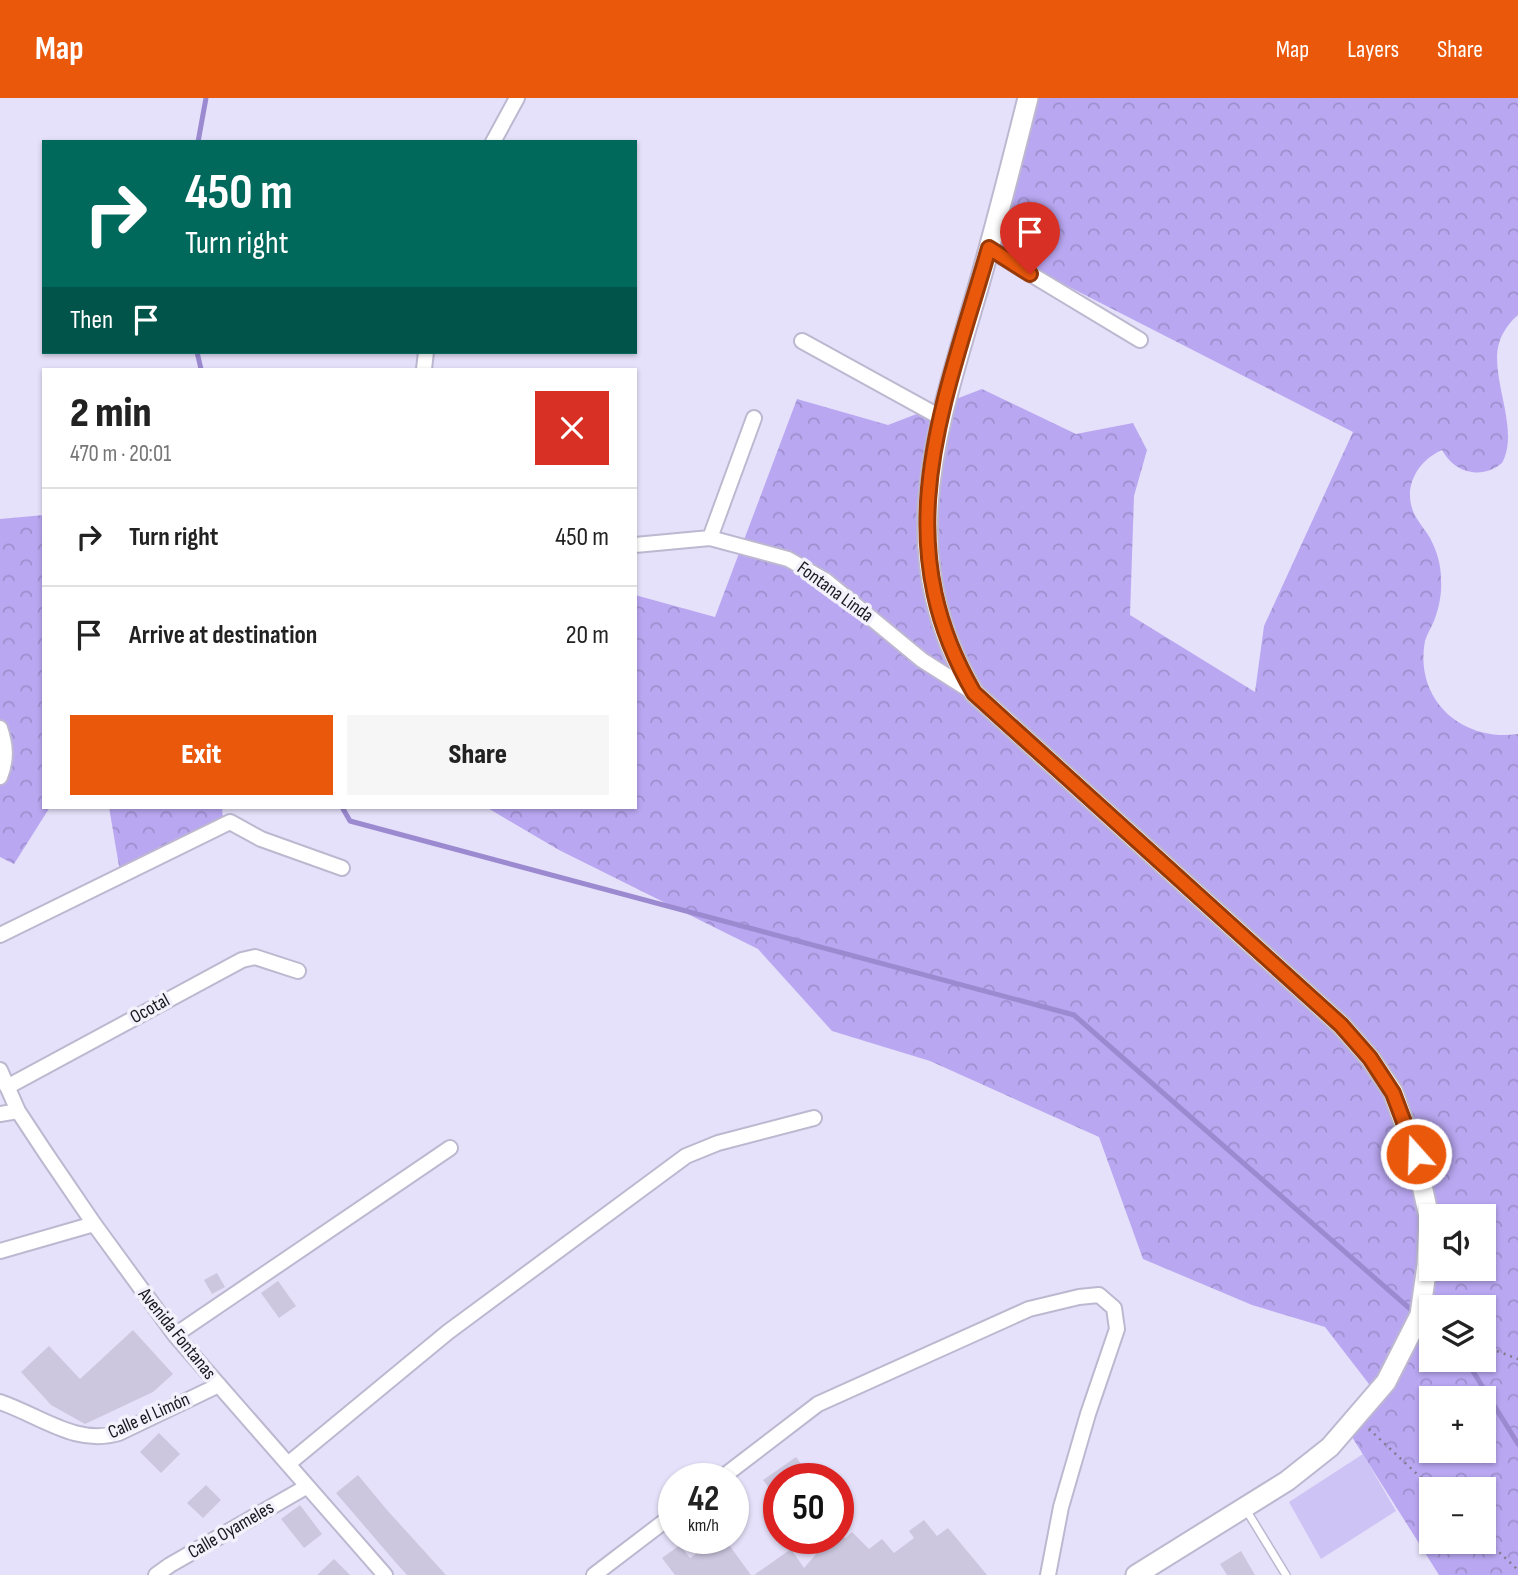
<!DOCTYPE html>
<meta charset="utf-8">
<style>
body{margin:0;font-family:"Sofia Sans Condensed",sans-serif;background:#f6f6f6;color:#222;height:100vh;display:flex;flex-direction:column;font-size:26px;white-space:nowrap}
*{box-sizing:border-box;margin:0}
p{font-size:23px;color:#767676}
.icon{flex:none;width:38px;height:38px;fill:none;stroke:currentColor;stroke-width:2;stroke-linecap:round;stroke-linejoin:round}
.map{position:relative;flex:1;overflow:hidden}
.panel{position:absolute;left:42px;top:270px;width:595px;height:441px;display:flex;flex-direction:column;background:#fff;border-radius:0px;box-shadow:0 2px 5px #0004}
.panel>*{flex:none}
.guide{position:absolute;left:42px;top:42px;width:595px;height:214px;border-radius:0px;box-shadow:0 2px 5px #0004;background:#00695c;color:#fff;overflow:hidden}
.controls{position:absolute;left:1419px;top:1106px;display:grid;gap:14px}
.controls a{display:grid;place-items:center;width:77px;height:77px;border-radius:0px;background:#fff;box-shadow:0 2px 5px #0004;font-size:35px}
.speed{position:absolute;left:658px;top:1365px;display:flex;gap:14px;font-size:35px;font-weight:700;text-align:center}
.speed>*{display:grid;place-content:center;width:91px;height:91px;border-radius:50%;background:#fff;box-shadow:0 2px 5px #0004;line-height:1}
.speed small{font-size:18px;font-weight:400}
.speed .limit{border:10px solid #d22;background:#fff;color:#111}
.pin{position:absolute;display:grid;place-items:center;width:60px;height:60px;color:#fff;margin:-72px -30px;border-radius:50% 50% 50% 0;rotate:-45deg;box-shadow:0 0 7px #0007}
.pin .icon{rotate:45deg}
.me{position:absolute;width:77px;margin:-38px;rotate:340deg;stroke-linejoin:round;filter:drop-shadow(0 0 5px #0008)}
.turn{display:flex;align-items:center;gap:24px;height:147px;padding:0 28px;font-size:32px}
.turn .icon{width:91px;height:91px;stroke-width:2.5}
.turn b{display:block;font-size:49px;line-height:60px}
.then{display:flex;align-items:center;height:66px;padding:0 28px;background:#0003;gap:14px;font-size:26px}
.round{display:grid;place-items:center;flex:none;width:74px;height:74px;border-radius:0px;background:#f6f6f6}
.head{display:flex;align-items:center;justify-content:space-between;height:119px;padding:0 28px}
h1{font-size:42px;font-weight:800;line-height:52px}
.action{display:flex;gap:14px;margin-top:auto;padding:14px 28px}
.action a{flex:1;height:80px;border-radius:0px;background:#ea580c;color:#fff;font-size:28px;font-weight:800;line-height:80px;text-align:center}
.action a+a{background:#f6f6f6;color:#222}
ul{padding:0;list-style:none}
li{display:flex;align-items:center;gap:21px;height:98px;padding:0 28px;border-top:2px solid #e0e0e0}
li div{flex:1}
li b{display:block;font-size:26px}
li em{font-style:normal}
header{display:flex;align-items:center;gap:42px;box-sizing:border-box;height:98px;padding:0 35px;background:#ea580c;color:#fff}
header strong{font-size:33px}
nav{display:flex;gap:38px;margin-inline-start:auto;font-size:24px}
.map>svg:first-child{display:block}
.green{fill:#cec3f5}
.forest{fill:url(#forest-crowns);fill-rule:evenodd}
.lines{fill:none;stroke-linecap:round;stroke-linejoin:round}
.stream{stroke:#9c8ad1;stroke-width:5}
.building{fill:#ccc7df}
.service-casing{stroke:#bdb8d0;stroke-width:10}
.minor-casing{stroke:#bdb8d0;stroke-width:18}
.secondary-casing{stroke:#bdb8d0;stroke-width:23}
.path{stroke:#807c8d;stroke-width:2.5;stroke-dasharray:2 5;stroke-linecap:butt}
.service{stroke:#fff;stroke-width:7}
.minor{stroke:#fff;stroke-width:14}
.secondary{stroke:#fff;stroke-width:19}
.route-casing{stroke:#983908;stroke-width:18}
.route{stroke:#ea580c;stroke-width:12}
.labels{text-anchor:middle;dominant-baseline:central;stroke-width:7;stroke-linejoin:round;paint-order:stroke}
.street-label{font-size:19px;fill:#18161e;stroke:#f3f1fb}
</style>
<header>
<strong>Map</strong>
<nav><a>Map</a><a>Layers</a><a>Share</a></nav>
</header>
<div class="map">
<svg width="1518" height="1477" viewBox="0 0 1518 1477">
<defs>
<pattern id="forest-crowns" width="20" height="18" patternUnits="userSpaceOnUse" patternTransform="scale(1.75)"><rect width="20" height="18" fill="#b9a7f1"/><path d="M2 6a3 3 0 1 1 6 0M12 15a3 3 0 1 1 6 0" fill="none" stroke="#9e8fce"/></pattern>
</defs>
<rect width="100%" height="100%" fill="#e6e1fa"/>
<path class="green" d="M1363 1356 1396 1413 1321 1461 1289 1404Z"/>
<path class="forest" d="M1033 0H1518V217C1505 228 1497 243 1497 259 1497 295 1518 335 1502 365 1494 372 1482 376 1472 374 1458 372 1449 364 1442 352 1419 362 1403 387 1413 413 1417 423 1425 431 1430 440 1437 453 1441 467 1441 481 1442 496 1439 510 1434 523 1431 530 1427 536 1425 543 1414 602 1462 644 1518 636V1477H1439L1352 1339 1379 1299 1325 1229 1252 1207 1143 1161 1099 1039 930 963 832 933 758 851 559 752 486 709H635V497L715 519 797 301 888 327 982 291 1076 336 1133 325 1147 352 1134 398 1130 517 1255 594 1264 528 1353 334 995 151ZM1432 1118H1484V1171H1432ZM1432 1209H1484V1262H1432ZM1432 1300H1484V1353H1432ZM1432 1391H1484V1444H1432Z
M44 417V709H50L14 766 0 759V421Z
M109 709H222L223 722 120 774Z"/>
<g class="lines">
<path class="stream" d="M198 44 206 0
M197 254 201 271
M342 709 350 723 1074 917 1416 1216
M1466 1262 1518 1346"/>
</g>
<path class="building" d="M217 1175 225 1189 212 1196 204 1182Z
M278 1183 296 1208 279 1220 261 1195Z
M133 1232 173 1276 153 1294 85 1326 51 1307 21 1274 49 1248 80 1281Z
M159 1335 180 1356 161 1375 140 1354Z
M796 1359 812 1381H779V1403L763 1382Z
M358 1377 387 1412 446 1477H407L397 1466 336 1395Z
M206 1387 221 1402 203 1420 187 1405Z
M300 1407 322 1436 304 1450 281 1421Z
M924 1422 937 1438 948 1430 987 1477H754L791 1451 804 1470 830 1440H846L852 1434 869 1451 882 1441 894 1455 914 1440 909 1433Z
M718 1440H724L751 1477H675L662 1460 680 1447 690 1460Z
M1241 1453 1255 1477H1227L1220 1466Z
M334 1461 350 1477H317Z"/>
<g class="lines">
<g class="service-casing">
<path id="service" d="M1245 1410 1286 1477"/>
</g>
<g class="minor-casing">
<path id="minor" d="M493 44 517 0
M989 151 1140 242
M802 243 940 319
M424 271 426 254
M710 440 754 320
M635 447 710 440 788 461 825 482 922 562 974 595
M0 630C6 648 7 661 0 679
M0 837 230 724 261 741 342 770
M0 972 18 1013 45 1054 94 1126 175 1237 385 1477
M7 989 242 862 255 859 298 873
M0 1016 18 1013
M0 1153 94 1126
M175 1237 450 1050
M0 1304C41 1318 76 1348 119 1335L219 1287
M288 1366 448 1234 686 1058 718 1045 814 1020
M720 1381 818 1306 1029 1211 1079 1199 1099 1197 1114 1210 1117 1231 1088 1316 1061 1409 1048 1477
M156 1477 170 1467 306 1389
M594 1477 674 1416"/>
</g>
<g class="secondary-casing">
<path id="secondary" d="M1028 0C1012 64 996 127 978 190 936 334 891 454 974 595L1341 927 1370 960 1393 994 1415 1056 1429 1119 1427 1167 1420 1217 1386 1284 1330 1349 1287 1383 1136 1477"/>
</g>
<path class="path" d="M1484 1248 1518 1261
M1369 1331 1433 1391
M1484 1440 1518 1472"/>
<use href="#service" class="service"/>
<use href="#minor" class="minor"/>
<use href="#secondary" class="secondary"/>
</g>
<g class="lines">
<g class="route-casing">
<path id="route" d="M1030 176 989 150C944 306 884 441 974 595L1341 927 1370 960 1393 995 1416 1056"/>
</g>
<use href="#route" class="route"/>
</g>
<g class="labels">
<g class="street-label">
<text transform="translate(835 494) rotate(36)">Fontana Linda</text>
<text transform="translate(150 911) rotate(-29)">Ocotal</text>
<text transform="translate(177 1236) rotate(51)">Avenida Fontanas</text>
<text transform="translate(149 1318) rotate(-24)">Calle el Limón</text>
<text transform="translate(231 1432) rotate(-30)">Calle Oyameles</text>
</g>
</g>
</svg>
<div class="controls">
<a><svg class="icon" aria-label="sound" viewBox="0 0 24 24"><path d="M4 9h4l5-4v14l-5-4H4zM17 9q2 3 0 6"/></svg></a>
<a><svg class="icon" aria-label="layers" viewBox="0 0 24 24"><path d="M12 4l9 5-9 5-9-5zM3 14l9 5 9-5"/></svg></a>
<a>+</a>
<a>−</a>
</div>
<div class="speed"><div>42<small>km/h</small></div><div class="limit">50</div></div>
<div class="pin" style="left:1030px;top:176px;background:#d93025"><svg class="icon" aria-label="arrive" viewBox="0 0 24 24"><path d="M6 21V4h12l-3 4 3 4H6"/></svg></div>
<svg class="me" style="left:1416px;top:1056px" viewBox="-20 -20 40 40"><circle r="17" fill="#ea580c" stroke="#fff" stroke-width="3"/><path d="M0-11L8 9 0 5-8 9z" fill="#fff"/></svg>
<div class="guide">
<div class="turn"><svg class="icon" aria-label="right" viewBox="0 0 24 24"><path d="M7 20v-9h11M14 6l5 5-5 5"/></svg><div><b>450 m</b>Turn right</div></div>
<div class="then">Then<svg class="icon" aria-label="arrive" viewBox="0 0 24 24"><path d="M6 21V4h12l-3 4 3 4H6"/></svg></div>
</div>
<section class="panel">
<div class="head"><div><h1>2 min</h1><p>470 m · 20:01</p></div><a class="round" style="background:#d93025;color:#fff"><svg class="icon" aria-label="close" viewBox="0 0 24 24"><path d="M6 6l12 12M18 6L6 18"/></svg></a></div>
<ul>
<li><svg class="icon" aria-label="right" viewBox="0 0 24 24"><path d="M7 20v-9h11M14 6l5 5-5 5"/></svg><div><b>Turn right</b></div><em>450 m</em></li>
<li><svg class="icon" aria-label="arrive" viewBox="0 0 24 24"><path d="M6 21V4h12l-3 4 3 4H6"/></svg><div><b>Arrive at destination</b></div><em>20 m</em></li>
</ul>
<div class="action"><a>Exit</a><a>Share</a></div>
</section>
</div>
